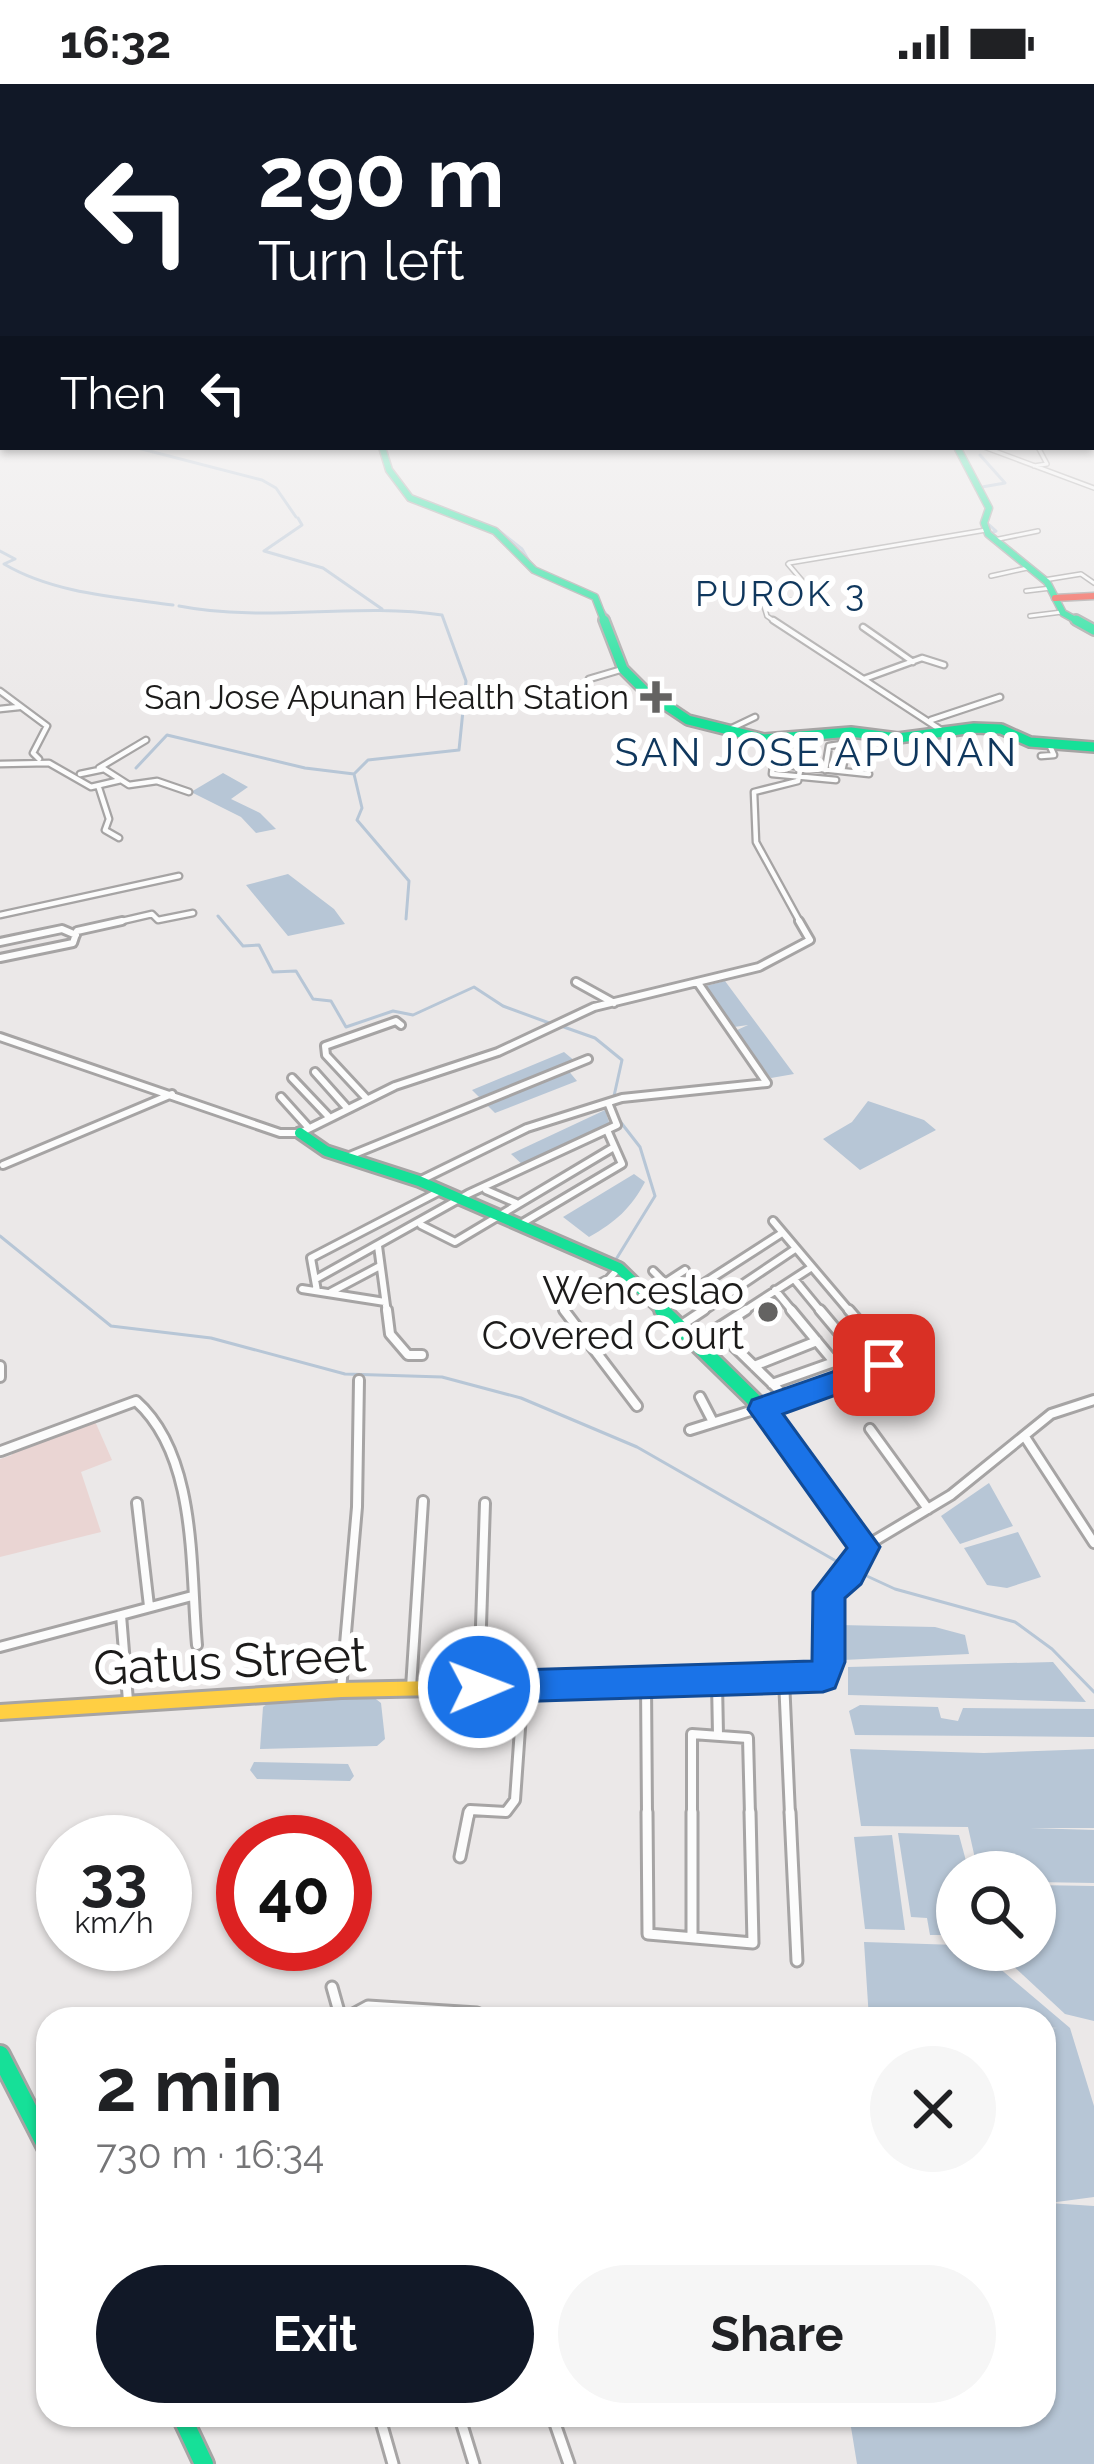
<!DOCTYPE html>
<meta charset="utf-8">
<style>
body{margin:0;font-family:Raleway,sans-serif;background:#f6f6f6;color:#202124;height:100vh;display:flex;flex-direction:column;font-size:45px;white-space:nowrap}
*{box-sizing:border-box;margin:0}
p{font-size:39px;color:#757577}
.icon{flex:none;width:66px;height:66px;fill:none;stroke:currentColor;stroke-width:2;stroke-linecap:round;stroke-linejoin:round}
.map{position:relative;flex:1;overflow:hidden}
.details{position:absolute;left:36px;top:1923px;width:1020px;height:420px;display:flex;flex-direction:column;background:#fff;border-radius:36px;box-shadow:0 3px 9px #0004}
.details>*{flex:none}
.guide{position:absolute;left:0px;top:0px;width:1095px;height:366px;box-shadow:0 3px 9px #0004;background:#111827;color:#fff;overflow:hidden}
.fabs{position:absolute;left:936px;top:1767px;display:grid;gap:24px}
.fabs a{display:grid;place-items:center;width:120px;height:120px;border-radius:50%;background:#fff;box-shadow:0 3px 9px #0004;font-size:60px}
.speed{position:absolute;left:36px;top:1731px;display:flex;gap:24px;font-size:60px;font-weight:700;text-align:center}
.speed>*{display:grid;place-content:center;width:156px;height:156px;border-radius:50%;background:#fff;box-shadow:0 3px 9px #0004;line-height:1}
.speed small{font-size:30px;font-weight:400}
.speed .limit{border:18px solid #d22;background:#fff;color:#111}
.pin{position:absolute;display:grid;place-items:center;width:102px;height:102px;color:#fff;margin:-51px;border-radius:24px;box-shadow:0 6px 18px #0006}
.me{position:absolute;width:132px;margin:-66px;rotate:89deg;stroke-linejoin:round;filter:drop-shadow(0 0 9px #0008)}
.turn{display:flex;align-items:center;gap:42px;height:252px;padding:0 60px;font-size:54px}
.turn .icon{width:156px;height:156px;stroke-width:2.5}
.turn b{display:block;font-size:84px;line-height:102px}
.then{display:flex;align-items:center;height:114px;padding:0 60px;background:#0003;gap:24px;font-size:45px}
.round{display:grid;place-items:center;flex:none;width:126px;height:126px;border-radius:63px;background:#f6f6f6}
.headline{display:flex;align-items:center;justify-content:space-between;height:204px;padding:0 60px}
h1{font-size:72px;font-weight:700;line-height:90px}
.action{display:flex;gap:24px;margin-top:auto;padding:24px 60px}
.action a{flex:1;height:138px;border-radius:72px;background:#111827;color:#fff;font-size:48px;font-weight:700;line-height:138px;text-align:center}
.action a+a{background:#f6f6f6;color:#202124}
.status{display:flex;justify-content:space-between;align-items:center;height:84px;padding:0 60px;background:#fff;direction:ltr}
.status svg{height:33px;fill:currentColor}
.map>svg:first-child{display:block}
.green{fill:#ead5d3}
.water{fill:#b7c6d6}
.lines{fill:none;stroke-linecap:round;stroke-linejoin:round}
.stream{stroke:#b7c6d6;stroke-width:3}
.street-far4-casing{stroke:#a6a4a4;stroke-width:6}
.street-far3-casing{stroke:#a6a4a4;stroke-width:9}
.street-far2-casing{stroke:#a6a4a4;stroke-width:12}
.street-far1-casing{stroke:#a6a4a4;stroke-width:14}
.street-casing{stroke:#a6a4a4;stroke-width:15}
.fast-far4-casing{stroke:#a6a4a4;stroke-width:9}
.fast-far3-casing{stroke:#a6a4a4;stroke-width:14}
.fast-far2-casing{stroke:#a6a4a4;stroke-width:16}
.fast-far1-casing{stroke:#a6a4a4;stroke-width:20}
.fast-casing{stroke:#a6a4a4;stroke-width:24}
.slow-casing{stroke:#a6a4a4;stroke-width:20}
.jam-casing{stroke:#a6a4a4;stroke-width:9}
.street-far4{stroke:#fcfcfc;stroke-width:3}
.street-far3{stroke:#fcfcfc;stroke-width:4.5}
.street-far2{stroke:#fcfcfc;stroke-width:6}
.street-far1{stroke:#fcfcfc;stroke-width:8}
.street{stroke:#fcfcfc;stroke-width:9}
.fast-far4{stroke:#16e098;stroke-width:6}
.fast-far3{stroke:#16e098;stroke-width:9}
.fast-far2{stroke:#16e098;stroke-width:10}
.fast-far1{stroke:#16e098;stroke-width:14}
.fast{stroke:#16e098;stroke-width:18}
.slow{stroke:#ffcf43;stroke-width:14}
.jam{stroke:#f24e42;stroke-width:6}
.route{fill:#1a73e8;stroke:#114b97;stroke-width:3}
.poi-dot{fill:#646362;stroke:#fff;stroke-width:4.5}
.labels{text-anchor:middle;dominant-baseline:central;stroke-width:12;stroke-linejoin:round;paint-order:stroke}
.far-poi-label{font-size:33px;fill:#1c1b1a;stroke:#fff;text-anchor:end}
.far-neighbourhood-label{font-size:36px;letter-spacing:3px;fill:#0f375d;stroke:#fff}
.far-quarter-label{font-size:39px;letter-spacing:3px;fill:#0f375d;stroke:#fff}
.poi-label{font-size:39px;fill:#1c1b1a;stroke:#fff;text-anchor:end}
.near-street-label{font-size:48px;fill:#1c1b1a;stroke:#fff}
</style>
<div class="status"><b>16:32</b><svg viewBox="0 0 49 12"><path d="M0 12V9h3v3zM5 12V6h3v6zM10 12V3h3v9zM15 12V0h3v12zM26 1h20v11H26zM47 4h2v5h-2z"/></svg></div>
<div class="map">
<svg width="1094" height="2380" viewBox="0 0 1094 2380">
<rect width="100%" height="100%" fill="#ebe8e8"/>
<path class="green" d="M94 1335 112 1376 81 1388 101 1448 0 1473V1375L12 1371V1366Z"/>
<path class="water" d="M223 689 248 703 231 715 260 729 276 745 256 749 241 733 191 708Z
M288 790 334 825 345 840 288 852 246 801Z
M725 897 794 990 771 994 735 947 748 941 734 943 706 902Z
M564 968 576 978 567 985 577 997 495 1029 472 1006Z
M868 1017 924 1036 936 1046 860 1086 823 1055 852 1038Z
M605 1026 610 1041 524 1082 511 1070Z
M634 1090 645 1098C631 1124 616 1138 589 1153L563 1133Z
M989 1399 1013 1442 960 1460 941 1432Z
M1018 1448 1041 1493 1007 1504 987 1501 964 1464Z
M839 1541 935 1543 965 1551 969 1570 843 1576Z
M1053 1578 1086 1618 848 1611V1583Z
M372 1612 381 1619 385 1655 377 1662 260 1665 263 1623 271 1617Z
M860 1621 938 1623 941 1634 958 1637 963 1624 1094 1625V1653L855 1651 849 1627Z
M850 1665 984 1669 1094 1665V1744H1030L1094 1746V1799L1035 1798V1788H978L968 1743 861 1742Z
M254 1678 348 1680 354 1692 350 1697 257 1695 250 1686Z
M898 1749 959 1751 969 1788H957V1851H930L927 1834 911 1833Z
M892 1751 905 1846 865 1845 854 1753Z
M1035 1801 1094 1802V1937L1065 1930 996 1866H1035Z
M864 1858 957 1861V1866H978L1070 1944 1094 2022V2113L1049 2119 1094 2122V2380H857L849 2331H1044V1945L1057 1944 1044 1943V1935H869Z"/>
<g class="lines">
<path class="stream" d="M134 363 262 396 276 404 296 433
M980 371 1005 399 982 403
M991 423 986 438 996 447 991 449
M298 434 302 441 264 467 323 484 382 525
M498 446 522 465 532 482
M0 467 15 475 4 480C53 509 115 513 173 521
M562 496 590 509 609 534
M179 522C266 539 355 518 442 531L466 597 459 666 368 676 354 690
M136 684 167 651 305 684 354 690 362 724 357 736 409 797 406 835
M218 832 243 862 259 861 273 888 296 887 313 915 331 917 346 943 393 927 413 931 474 903 503 922 552 940
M561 942 595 954 622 976 614 1012
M0 1152 111 1242 211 1254 345 1290 442 1293 521 1314 637 1363 843 1481 895 1505 1015 1538 1052 1565 1094 1608
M615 1177 655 1112 640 1063 619 1036"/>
<g class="street-far4-casing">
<path id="street-far4" d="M984 363 1094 404
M1034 382 1047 380 1038 363
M994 456 1038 447
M789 479 986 446
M991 492 1027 484
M1044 496 1081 490 1094 499
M1026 507 1051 504
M1030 532 1062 528
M777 539 767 532 763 519 817 514 788 480"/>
</g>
<g class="street-far3-casing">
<path id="street-far3" d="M773 536 941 646
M863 543 913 578
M589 595 623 585
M864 595 922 574 944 581
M0 607 47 642 33 669 39 675
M0 625 19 623
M931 636 1000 613
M732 644 755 633
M800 653 805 661 798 697 754 708 756 758 801 840
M776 654 772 690 836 696
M1041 672 1054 671 1048 658
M0 680 49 679 91 703 121 696
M774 680 869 690
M99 684 146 656
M825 686 829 662 849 659
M842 687 851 648
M80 690 104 685 129 701 157 697 189 708
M99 704 109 735 105 746 119 754
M0 831 179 792
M109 840 152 830 158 836 193 829"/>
</g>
<g class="street-far2-casing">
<path id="street-far2" d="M0 858 62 845 76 851
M0 874 73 859 77 847 122 837
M576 898 614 919
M0 953 280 1049H300L395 1002 498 968 594 923 759 883 810 856 799 837
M315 988 348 1025
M292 994 329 1033
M281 1013 308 1043
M367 1015 326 971 325 962 396 937 401 941
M347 1073 588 975
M3 1081 172 1010
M419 1097 527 1044 622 1014 767 999 698 899
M486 1106 516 1119
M773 1137 851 1229
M421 1141 455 1158 614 1063
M519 1141 622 1080 607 1046
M378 1162 387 1229
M316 1195 468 1110 617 1041 609 1021
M794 1195 822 1229
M665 1199 685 1186
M302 1205 385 1218
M775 1206 794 1229
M317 1207 311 1174 440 1107
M331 1208 380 1182
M647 1211 665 1199 653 1187
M664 1225 782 1149
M567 1229 560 1220 609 1195 619 1184
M700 1229 795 1165
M741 1229 812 1183"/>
</g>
<g class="street-far1-casing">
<path id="street-far1" d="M387 1226 390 1250 408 1271H422
M564 1226 637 1322
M791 1226 849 1296
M820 1226 871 1287
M849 1226 892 1276
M680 1242 704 1226
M716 1245 789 1316
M696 1258 746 1226
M0 1282V1293
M754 1282 817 1257
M772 1300 834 1278
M700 1313 713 1338
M870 1345 928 1425
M690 1346 849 1296 904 1272
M1025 1353 1094 1459
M1 1367 136 1317C198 1372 190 1485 197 1561
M137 1419 149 1522
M864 1463 951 1411 1051 1330 1094 1316
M121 1531 192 1512
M0 1563 121 1531 128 1617
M784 1595 790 1731
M717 1598 718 1651
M646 1600 647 1731
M479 1603 485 1419
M411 1604 423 1417
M341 1606 357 1423 359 1296
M469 1731 470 1726 506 1728 515 1716 523 1602
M692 1731V1650L748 1654 750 1731"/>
</g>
<g class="street-casing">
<path id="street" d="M647 1728 648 1850 753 1859 750 1728
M692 1728V1852
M790 1728 797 1877
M460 1773 469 1728
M332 1903 341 1935
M344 1935 368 1922 477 1929 486 1935
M379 2331 393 2380
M459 2331 474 2380
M552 2331 569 2380"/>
</g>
<g class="fast-far4-casing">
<path id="fast-far4" d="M382 363 389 386 410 414 495 447 534 486 595 513 605 539
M957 363 989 424 984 439 988 450 1047 498 1063 529 1081 539"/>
</g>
<g class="fast-far3-casing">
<path id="fast-far3" d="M604 536 623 585 646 608 688 636 764 655 851 648 898 654 974 644 1001 645 1030 658 1094 663
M1076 536 1094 546"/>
</g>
<g class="fast-far2-casing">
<path id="fast-far2" d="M300 1049 326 1067 419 1097 619 1184 665 1229"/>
</g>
<g class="fast-far1-casing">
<path id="fast-far1" d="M531 1602 817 1595 826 1589 829 1508 850 1490 864 1463 759 1321 662 1226"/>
</g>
<g class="fast-casing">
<path id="fast" d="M0 1971 48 2065
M181 2331 204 2380"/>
</g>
<g class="slow-casing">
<path id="slow" d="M0 1628 341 1606 531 1602"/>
</g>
<g class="jam-casing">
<path id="jam" d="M1055 514 1094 512"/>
</g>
<use href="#street-far4" class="street-far4"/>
<use href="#street-far3" class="street-far3"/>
<use href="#street-far2" class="street-far2"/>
<use href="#street-far1" class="street-far1"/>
<use href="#street" class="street"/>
<use href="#fast-far4" class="fast-far4"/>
<use href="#fast-far3" class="fast-far3"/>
<use href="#fast-far2" class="fast-far2"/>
<use href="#fast-far1" class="fast-far1"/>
<use href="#fast" class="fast"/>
<use href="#slow" class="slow"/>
<use href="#jam" class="jam"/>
</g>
<linearGradient id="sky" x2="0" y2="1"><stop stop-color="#94bbe1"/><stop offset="0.48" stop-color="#f6f5f5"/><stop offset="1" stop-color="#f6f5f5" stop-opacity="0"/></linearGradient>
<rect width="1094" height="638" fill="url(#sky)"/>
<path class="route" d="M884 1270 894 1273 898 1281 894 1290 783 1330 880 1463 861 1500 845 1514V1578L835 1604 823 1608 479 1619 467 1615 462 1603 467 1592 479 1587 812 1577 813 1508 847 1464 748 1325 752 1316Z"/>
<g class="poi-dot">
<path d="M650 595h12v12h12v12h-12v12h-12v-12h-12v-12h12z"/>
<circle cx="768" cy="1228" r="12"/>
</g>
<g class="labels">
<g class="far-poi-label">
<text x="629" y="613">San Jose Apunan Health Station</text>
</g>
<g class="far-neighbourhood-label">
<text x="781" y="509">PUROK 3</text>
</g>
<g class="far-quarter-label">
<text x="817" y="668">SAN JOSE APUNAN</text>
</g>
<g class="poi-label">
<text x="744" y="1206">Wenceslao<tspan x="744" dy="45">Covered Court</tspan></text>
</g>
<g class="near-street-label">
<text transform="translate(230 1577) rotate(-3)">Gatus Street</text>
</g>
</g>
</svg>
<div class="fabs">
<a><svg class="icon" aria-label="search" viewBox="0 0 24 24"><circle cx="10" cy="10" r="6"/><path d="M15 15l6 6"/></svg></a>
</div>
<div class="speed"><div>33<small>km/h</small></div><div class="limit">40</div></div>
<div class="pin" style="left:884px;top:1281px;background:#d93025"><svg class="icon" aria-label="arrive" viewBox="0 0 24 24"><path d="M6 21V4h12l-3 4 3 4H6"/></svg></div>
<svg class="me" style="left:479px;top:1603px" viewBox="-20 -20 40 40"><circle r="17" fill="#1a73e8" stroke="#fff" stroke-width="3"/><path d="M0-11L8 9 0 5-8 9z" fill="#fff"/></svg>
<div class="guide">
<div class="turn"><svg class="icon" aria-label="left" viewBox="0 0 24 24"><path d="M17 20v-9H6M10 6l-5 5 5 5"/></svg><div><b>290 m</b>Turn left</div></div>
<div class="then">Then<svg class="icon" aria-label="left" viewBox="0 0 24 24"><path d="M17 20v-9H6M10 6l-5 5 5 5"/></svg></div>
</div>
<section class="details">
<div class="headline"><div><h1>2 min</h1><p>730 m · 16:34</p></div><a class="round"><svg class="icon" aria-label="close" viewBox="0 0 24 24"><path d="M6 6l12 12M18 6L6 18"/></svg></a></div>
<div class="action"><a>Exit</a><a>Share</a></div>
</section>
</div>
